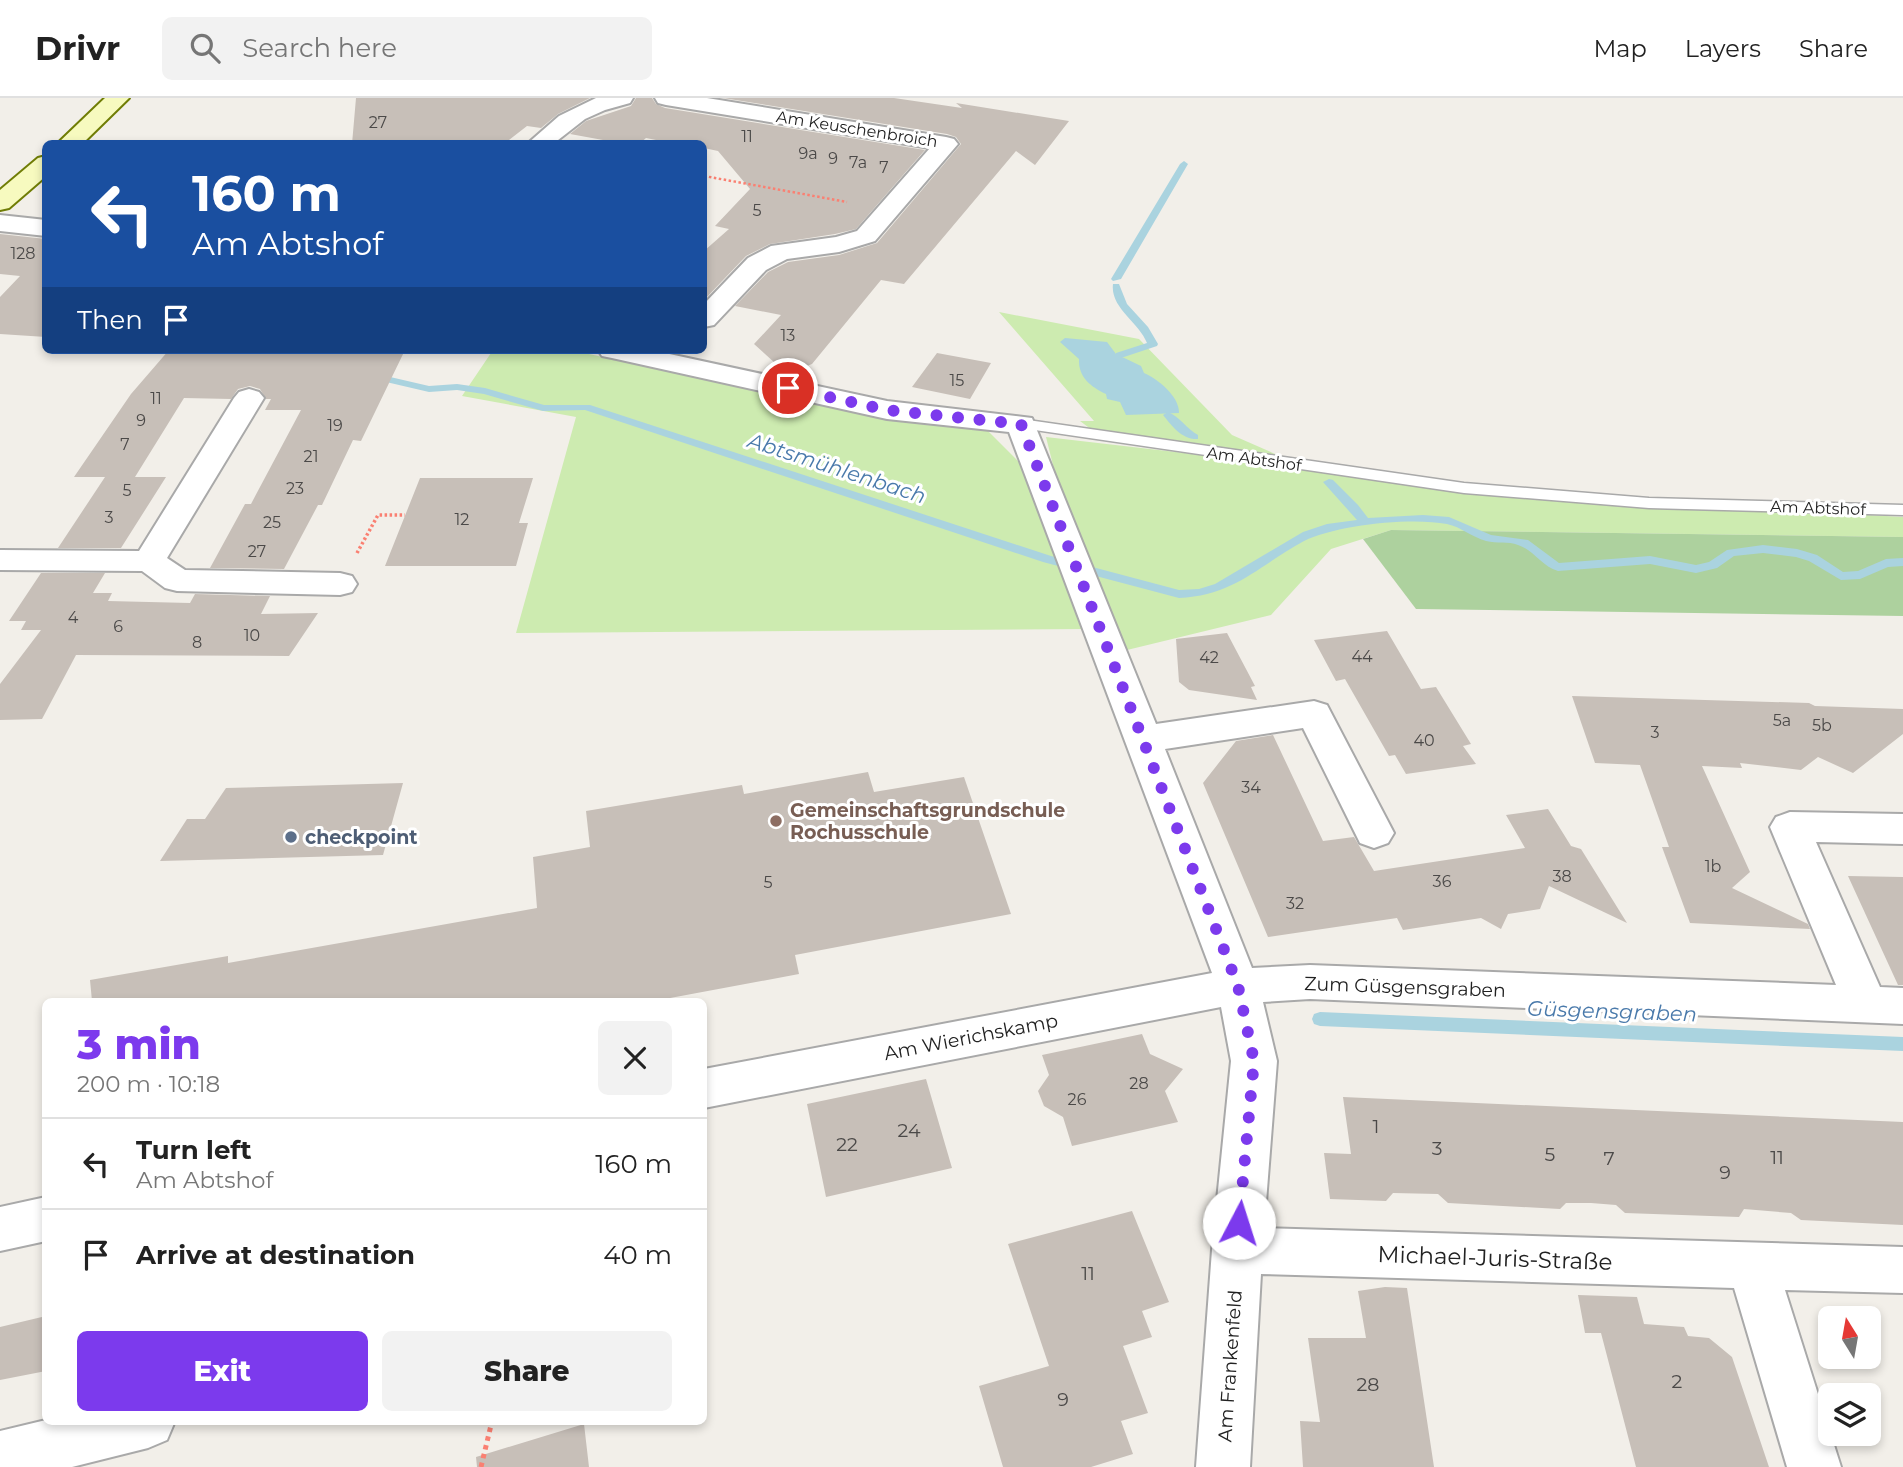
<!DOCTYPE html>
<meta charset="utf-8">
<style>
body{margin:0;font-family:Montserrat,sans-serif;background:#f2f2f2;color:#222;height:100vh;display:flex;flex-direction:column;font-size:26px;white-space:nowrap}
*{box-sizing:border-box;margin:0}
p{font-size:23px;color:#767676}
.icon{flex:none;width:38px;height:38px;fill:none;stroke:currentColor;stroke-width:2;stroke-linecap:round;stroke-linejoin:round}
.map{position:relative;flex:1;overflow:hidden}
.drawer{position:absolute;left:42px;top:900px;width:665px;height:427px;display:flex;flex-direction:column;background:#fff;border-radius:10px;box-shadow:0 4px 10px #0003}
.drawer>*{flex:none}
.banner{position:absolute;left:42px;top:42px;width:665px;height:214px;border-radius:10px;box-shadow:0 4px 10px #0003;background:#1a4fa0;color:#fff;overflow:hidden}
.needle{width:46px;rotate:349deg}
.controls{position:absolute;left:1818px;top:1208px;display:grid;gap:14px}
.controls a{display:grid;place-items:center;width:63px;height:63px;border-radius:10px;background:#fff;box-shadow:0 4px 10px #0003;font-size:35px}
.pin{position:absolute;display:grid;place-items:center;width:60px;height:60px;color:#fff;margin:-30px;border:4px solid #fff;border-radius:50%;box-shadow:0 2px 7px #0007}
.me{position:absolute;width:77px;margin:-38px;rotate:5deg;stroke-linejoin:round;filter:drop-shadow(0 0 5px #0008)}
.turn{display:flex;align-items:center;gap:24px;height:147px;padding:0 35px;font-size:32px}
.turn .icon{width:91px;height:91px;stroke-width:2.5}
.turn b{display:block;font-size:49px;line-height:60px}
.then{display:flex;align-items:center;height:66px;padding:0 35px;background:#0003;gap:14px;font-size:26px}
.round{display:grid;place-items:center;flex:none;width:74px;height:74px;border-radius:10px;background:#f2f2f2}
.head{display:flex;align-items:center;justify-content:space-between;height:119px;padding:0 35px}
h1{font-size:42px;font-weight:800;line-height:52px;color:#7c3aed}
.action{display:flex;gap:14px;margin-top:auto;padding:14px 35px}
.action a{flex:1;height:80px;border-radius:10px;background:#7c3aed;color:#fff;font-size:28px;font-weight:800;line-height:80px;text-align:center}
.action a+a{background:#f2f2f2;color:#222}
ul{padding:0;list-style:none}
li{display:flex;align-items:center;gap:21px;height:91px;padding:0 35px;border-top:2px solid #e0e0e0}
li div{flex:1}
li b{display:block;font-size:26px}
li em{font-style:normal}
header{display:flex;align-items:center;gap:42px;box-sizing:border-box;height:98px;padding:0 35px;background:#fff;border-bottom:2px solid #e0e0e0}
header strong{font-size:33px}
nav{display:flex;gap:38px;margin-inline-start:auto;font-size:24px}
.search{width:490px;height:63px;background:#f2f2f2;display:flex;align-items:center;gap:18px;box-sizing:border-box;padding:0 24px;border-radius:10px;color:#767676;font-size:26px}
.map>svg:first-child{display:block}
.grass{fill:#cdebb0}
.forest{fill:#add19e}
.water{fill:#aad3df}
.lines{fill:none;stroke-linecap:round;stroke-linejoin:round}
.stream{fill:#aad3df;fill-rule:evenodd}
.building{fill:#c7bfb8}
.service-casing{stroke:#a9a9a9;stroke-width:3}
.minor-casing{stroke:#a9a9a9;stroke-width:4}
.secondary-casing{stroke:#707d05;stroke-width:4}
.path-far2{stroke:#fa8072;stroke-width:2.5;stroke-dasharray:2.5 2.5;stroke-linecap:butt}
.path-far1{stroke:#fa8072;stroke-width:3.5;stroke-dasharray:2.5 2.5;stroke-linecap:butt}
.path{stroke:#fa8072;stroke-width:5;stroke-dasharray:4.5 4.5;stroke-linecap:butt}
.service{fill:#fff;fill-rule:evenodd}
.minor{fill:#fff;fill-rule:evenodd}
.secondary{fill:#f7fabf;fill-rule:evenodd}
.route{stroke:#7c3aed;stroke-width:12;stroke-dasharray:0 21.6}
.education-dot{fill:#8d6e63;stroke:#fff;stroke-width:2.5}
.service-dot{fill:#5c6f8a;stroke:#fff;stroke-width:2.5}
.labels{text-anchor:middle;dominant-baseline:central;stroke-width:6;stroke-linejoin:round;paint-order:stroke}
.number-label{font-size:16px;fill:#4b4948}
.far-street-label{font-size:16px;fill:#222;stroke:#fff}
.education-label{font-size:19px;font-weight:bold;fill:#785e54;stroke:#fff;text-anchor:start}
.service-label{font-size:19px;font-weight:bold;fill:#4e5e75;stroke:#fff;text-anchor:start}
.street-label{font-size:19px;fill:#222;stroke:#fff}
.near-number-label{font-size:19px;fill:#4b4948}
.water-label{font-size:21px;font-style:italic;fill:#4a7aab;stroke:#fff}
.near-street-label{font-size:23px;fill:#222;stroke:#fff}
</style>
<header>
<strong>Drivr</strong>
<div class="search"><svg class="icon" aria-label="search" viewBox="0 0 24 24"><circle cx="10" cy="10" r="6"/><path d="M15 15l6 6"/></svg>Search here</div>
<nav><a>Map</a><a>Layers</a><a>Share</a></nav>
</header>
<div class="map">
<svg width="1903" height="1369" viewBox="0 0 1903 1369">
<rect width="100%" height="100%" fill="#f2efe9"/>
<path class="grass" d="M999 214 1139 241 1232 337 1282 359 1092 332 1080 323H1094Z
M493 252H571L873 319 987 332 1023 368 1085 531 516 535 576 319 462 298Z
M1046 339 1219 359 1462 394 1903 419V439L1391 432 1331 451 1271 517 1127 552 1054 371Z"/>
<path class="forest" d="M1391 432 1903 439V518L1416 511 1363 441Z"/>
<path class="water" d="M1065 240 1107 244 1116 256 1141 268 1144 275C1158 281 1180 299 1179 315L1126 317 1120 304 1107 301 1106 296C1091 289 1078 279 1079 261L1060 244Z"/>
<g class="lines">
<path class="stream" d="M1184 63 1188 66 1121 181 1113 183 1111 181 1180 66Z
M1113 186H1119L1127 206 1148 229 1158 246 1157 248 1124 259H1116V255L1147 245C1139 224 1110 210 1113 186Z
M373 275 429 288 457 286 485 290 544 307H590L1051 458 1179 492 1199 491 1215 486 1303 434 1327 426 1357 422 1323 384 1329 381 1333 382 1358 407 1368 420 1423 417 1449 419 1491 437 1528 442 1559 465 1650 458 1696 467 1709 464 1727 452 1763 447 1797 451 1817 457 1843 474 1858 473 1886 461 1903 460V468L1888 469 1860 481 1841 482 1809 463 1796 459 1763 455 1734 458 1717 470 1696 475 1650 466 1558 473C1541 468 1534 452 1518 447 1508 443 1497 446 1486 443 1472 439 1461 429 1447 426 1411 419 1336 427 1304 443 1258 468 1235 497 1179 500L1043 464 585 312 543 313 484 296 457 292 429 294 369 280V276Z
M1168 314C1179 318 1187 331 1198 337V341C1182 342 1172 328 1163 317Z
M1320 914 1903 939V953L1320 928 1314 926 1312 921 1314 916Z"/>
</g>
<path class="building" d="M356 0H590L558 16 541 30 527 28 504 46H352Z
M636 0H652L656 6 665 10 925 52 856 131 835 136 770 146 746 158 704 202V153L729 131 715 128 750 91 718 53 704 50V46H676L646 40 639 46H625L570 36 586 23 631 8Z
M723 0H894L962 10 956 5 1069 23 1035 67 1016 53 904 186 881 182 812 266 787 276 754 246 781 217 735 208 768 174 788 164 839 157 877 145 961 46 956 39 947 36Z
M0 136 46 141V239L0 236V199L20 178 0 176Z
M169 252H405L361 343 353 342 322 407H318L284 471 210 470 245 406H251L301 312H265L271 301H266L260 291 250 288 238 291 231 301 184 300 135 379H166L121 450H58L105 379H74L131 296Z
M937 255 991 265 970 301 912 289Z
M420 380H533L519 425H528L516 468H385Z
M41 475H105L93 495H112L108 503 190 505 195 496 270 498 261 516 318 515 289 558 76 557 42 621 0 622V586L41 532H21L26 523H9Z
M1387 533 1421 591 1436 589 1471 646 1463 648 1476 666 1406 676 1395 657 1389 658 1345 581 1336 583 1314 542Z
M1227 535 1255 588 1251 589 1257 602 1189 592 1179 584 1176 541Z
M1572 598 1809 605 1815 608 1903 611V636L1853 675 1818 659 1801 672 1740 665 1742 670 1702 668 1750 774 1732 790 1808 826 1810 831 1690 825 1662 749H1669L1640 667 1595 665Z
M1273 637 1323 743 1354 739 1374 773 1525 750 1506 717 1548 711 1571 748 1581 751 1627 825 1549 788 1540 811 1508 816 1501 831 1481 820 1403 832 1397 820 1268 839 1203 685 1236 643Z
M868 674 874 694 964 679 1011 816 795 857 799 876 654 903H92L90 882 228 858V865L537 810 533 759 590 749 586 713 742 687 744 696Z
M403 685 383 757 160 763 187 721H205L226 690Z
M1848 778 1903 779V887H1898Z
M1142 936 1150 956 1183 971 1165 993 1178 1024 1072 1048 1063 1019 1044 1008 1038 993 1049 977 1042 957Z
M926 981 952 1070 826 1099 807 1006Z
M1343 999 1903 1024V1127L1801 1122 1791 1115 1744 1111 1739 1119 1625 1115 1616 1107 1591 1105H1566L1560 1111 1448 1105 1438 1096 1393 1095 1386 1103 1330 1101 1324 1055 1351 1056Z
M1132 1113 1169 1204 1142 1213 1152 1239 1123 1248 1148 1315 1121 1323 1133 1356 1091 1369H1003L979 1288 1049 1268 1008 1146Z
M1385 1189 1407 1190 1434 1369H1303L1300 1323 1320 1324 1308 1240H1366L1358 1193Z
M1578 1197 1637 1199 1644 1226 1684 1229 1688 1238 1709 1240 1732 1259 1769 1369H1636L1601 1235H1585Z
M46 1218V1273L0 1282V1229Z
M584 1326 589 1369H477L476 1359Z"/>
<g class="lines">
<g class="service-casing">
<path id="service" d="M1021 321 1464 385 1649 400 1903 407V417L1649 410 1464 395 1015 329 1013 326Z"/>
</g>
<g class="minor-casing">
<path id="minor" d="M596 0H633L630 5 605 12 585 21 553 46H527L559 18Z
M655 0H707L946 39 954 41 958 46 875 143 839 154 787 161 766 172 714 227 704 229V206L748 160 771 148 836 139 857 133 930 50 666 7 658 5Z
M0 117 46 122V138L0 133Z
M598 252H651L887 303 1032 320 1156 626 1314 603 1327 607 1394 735 1388 745 1374 750 1360 745 1303 630 1165 651 1252 870 1310 867 1836 887 1770 729 1776 719 1790 714 1903 716V746L1816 744 1880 889 1903 890V926L1310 901 1263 904 1277 963 1264 1130 1903 1149V1195L1785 1192 1841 1369H1787L1734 1190 1261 1176 1250 1369H1196L1212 1152 1231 963 1221 909 704 1010V971L1212 875 1009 334 887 321 612 260 602 258Z
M249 291 259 294 264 300 167 460 185 472 340 475 352 478 357 486 352 494 340 497 177 493 165 490 142 473 0 472V452L139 453 234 300 239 294Z
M46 1099V1143L0 1153V1109Z
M46 1322V1323H175L167 1342 148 1350 72 1369H0V1333Z"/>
</g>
<g class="secondary-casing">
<path id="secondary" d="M105 0H129L82 46H57Z
M46 58V78L9 110 0 112V92L38 60Z"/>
</g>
<path class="path-far2" d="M704 78 847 104"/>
<path class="path-far1" d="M357 455 378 417H405"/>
<path class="path" d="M481 1369 492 1323"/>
<use href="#service" class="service"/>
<use href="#minor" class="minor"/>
<use href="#secondary" class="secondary"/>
</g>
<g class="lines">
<path class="route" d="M788 290 887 312 1021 326 1238 888 1254 963 1239 1125"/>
</g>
<circle class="education-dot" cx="776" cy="723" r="7"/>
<circle class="service-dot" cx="291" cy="739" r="7"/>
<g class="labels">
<g class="number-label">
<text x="378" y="24">27</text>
<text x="747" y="38">11</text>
<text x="808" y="55">9a</text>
<text x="833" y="60">9</text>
<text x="858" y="64">7a</text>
<text x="884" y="69">7</text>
<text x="757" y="112">5</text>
<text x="23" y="155">128</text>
<text x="788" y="237">13</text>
<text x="957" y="282">15</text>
<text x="156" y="300">11</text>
<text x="141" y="322">9</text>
<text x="335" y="327">19</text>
<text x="125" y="346">7</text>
<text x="311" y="358">21</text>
<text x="295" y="390">23</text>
<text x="127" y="392">5</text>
<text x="109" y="419">3</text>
<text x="462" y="421">12</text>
<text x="272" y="424">25</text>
<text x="257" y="453">27</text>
<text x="73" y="519">4</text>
<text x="118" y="528">6</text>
<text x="252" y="537">10</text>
<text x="197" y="544">8</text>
<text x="1362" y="558">44</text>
<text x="1209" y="559">42</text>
<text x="1782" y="622">5a</text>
<text x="1822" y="627">5b</text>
<text x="1655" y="634">3</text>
<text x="1424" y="642">40</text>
<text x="1251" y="689">34</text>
<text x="1713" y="768">1b</text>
<text x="1562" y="778">38</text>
<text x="1442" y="783">36</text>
<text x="768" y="784">5</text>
<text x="1295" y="805">32</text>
<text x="1139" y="985">28</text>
<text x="1077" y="1001">26</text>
</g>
<g class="far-street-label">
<text transform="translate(857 31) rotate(9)">Am Keuschenbroich</text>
<text transform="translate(1254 361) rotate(8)">Am Abtshof</text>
<text transform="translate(1818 410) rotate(2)">Am Abtshof</text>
</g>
<g class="education-label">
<text x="790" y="712">Gemeinschaftsgrundschule<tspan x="790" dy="22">Rochusschule</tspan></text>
</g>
<g class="service-label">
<text x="305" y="739">checkpoint</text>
</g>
<g class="street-label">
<text transform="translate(1405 889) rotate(2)">Zum Güsgensgraben</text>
<text transform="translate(971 939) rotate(-11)">Am Wierichskamp</text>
<text transform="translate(1230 1268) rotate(-86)">Am Frankenfeld</text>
</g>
<g class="near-number-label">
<text x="1376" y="1028">1</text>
<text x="909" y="1032">24</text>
<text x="847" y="1046">22</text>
<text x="1437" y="1050">3</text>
<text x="1550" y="1056">5</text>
<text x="1777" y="1059">11</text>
<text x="1609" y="1060">7</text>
<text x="1725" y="1074">9</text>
<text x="1088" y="1175">11</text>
<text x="1677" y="1283">2</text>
<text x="1368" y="1286">28</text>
<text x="1063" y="1301">9</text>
</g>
<g class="water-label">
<text transform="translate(837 370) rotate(18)">Abtsmühlenbach</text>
<text transform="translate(1612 913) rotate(2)">Güsgensgraben</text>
</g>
<g class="near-street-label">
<text transform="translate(1495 1160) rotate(2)">Michael-Juris-Straße</text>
</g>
</g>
</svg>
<div class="controls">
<a><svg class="needle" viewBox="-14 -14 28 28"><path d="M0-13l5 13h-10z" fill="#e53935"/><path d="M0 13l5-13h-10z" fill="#767676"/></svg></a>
<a><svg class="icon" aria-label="layers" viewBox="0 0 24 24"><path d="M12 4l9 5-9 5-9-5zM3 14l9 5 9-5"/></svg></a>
</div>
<div class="pin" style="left:788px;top:290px;background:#d93025"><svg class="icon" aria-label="arrive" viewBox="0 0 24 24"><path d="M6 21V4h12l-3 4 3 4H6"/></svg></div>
<svg class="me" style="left:1239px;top:1125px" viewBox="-20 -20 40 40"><circle r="19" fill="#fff"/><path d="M0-13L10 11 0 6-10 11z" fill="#7c3aed"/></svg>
<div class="banner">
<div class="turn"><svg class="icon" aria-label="left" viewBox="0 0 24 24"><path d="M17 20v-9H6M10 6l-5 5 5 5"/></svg><div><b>160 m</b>Am Abtshof</div></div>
<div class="then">Then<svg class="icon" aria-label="arrive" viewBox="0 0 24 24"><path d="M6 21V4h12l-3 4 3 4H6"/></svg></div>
</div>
<section class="drawer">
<div class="head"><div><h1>3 min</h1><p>200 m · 10:18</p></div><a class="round"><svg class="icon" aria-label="close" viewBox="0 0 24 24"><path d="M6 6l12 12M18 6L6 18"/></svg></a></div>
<ul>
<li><svg class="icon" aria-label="left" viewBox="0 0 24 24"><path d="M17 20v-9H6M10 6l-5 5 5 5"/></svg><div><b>Turn left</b><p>Am Abtshof</p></div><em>160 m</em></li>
<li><svg class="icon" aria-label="arrive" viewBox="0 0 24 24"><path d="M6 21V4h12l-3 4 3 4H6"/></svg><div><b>Arrive at destination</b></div><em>40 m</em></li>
</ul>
<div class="action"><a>Exit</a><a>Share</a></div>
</section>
</div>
